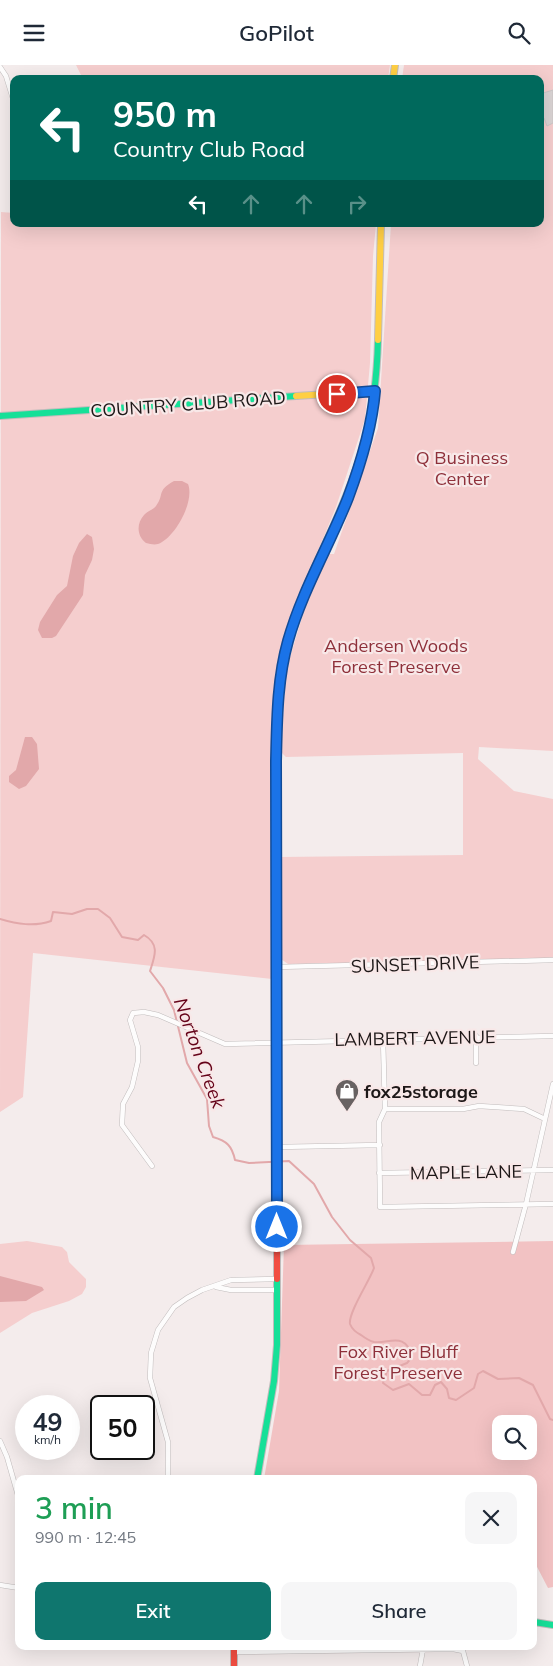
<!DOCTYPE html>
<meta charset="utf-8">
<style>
body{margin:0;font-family:Mulish,sans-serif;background:#f6f6f7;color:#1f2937;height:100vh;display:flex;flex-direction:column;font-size:19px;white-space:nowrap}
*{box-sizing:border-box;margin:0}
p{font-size:16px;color:#747a83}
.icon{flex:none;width:28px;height:28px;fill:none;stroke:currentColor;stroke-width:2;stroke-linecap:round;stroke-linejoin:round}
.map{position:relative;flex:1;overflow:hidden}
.sheet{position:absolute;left:15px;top:1410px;width:522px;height:175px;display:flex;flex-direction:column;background:#fff;border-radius:10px;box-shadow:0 5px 20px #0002}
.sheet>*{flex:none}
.guide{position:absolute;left:10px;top:10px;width:534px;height:152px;border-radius:10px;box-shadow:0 5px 20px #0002;background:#00695c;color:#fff;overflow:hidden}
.controls{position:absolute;left:492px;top:1350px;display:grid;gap:10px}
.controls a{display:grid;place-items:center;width:45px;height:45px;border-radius:10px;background:#fff;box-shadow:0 5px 20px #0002;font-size:25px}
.speed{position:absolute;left:15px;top:1330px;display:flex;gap:10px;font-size:25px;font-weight:700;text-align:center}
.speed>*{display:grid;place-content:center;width:65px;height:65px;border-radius:50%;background:#fff;box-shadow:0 5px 20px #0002;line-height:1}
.speed small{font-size:12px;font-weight:400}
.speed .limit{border:2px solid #111;border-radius:8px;background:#fff;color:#111}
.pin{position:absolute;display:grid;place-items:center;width:42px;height:42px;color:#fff;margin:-21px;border:2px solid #fff;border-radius:50%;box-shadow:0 1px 5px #0007}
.me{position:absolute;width:55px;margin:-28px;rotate:0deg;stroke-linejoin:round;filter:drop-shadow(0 0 4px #0008)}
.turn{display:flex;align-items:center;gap:18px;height:105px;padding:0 20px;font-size:22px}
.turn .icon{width:65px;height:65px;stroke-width:2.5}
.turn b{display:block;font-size:35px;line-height:42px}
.lanes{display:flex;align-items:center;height:48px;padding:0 20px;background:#0003;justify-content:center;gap:25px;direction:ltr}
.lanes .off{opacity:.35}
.round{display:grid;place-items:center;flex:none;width:52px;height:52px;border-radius:10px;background:#f6f6f7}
.summary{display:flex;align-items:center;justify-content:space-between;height:85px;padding:0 20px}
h1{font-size:30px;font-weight:600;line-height:38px;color:#1e9e55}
.primary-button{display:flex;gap:10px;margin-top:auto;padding:10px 20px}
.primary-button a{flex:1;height:58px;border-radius:10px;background:#0f766e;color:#fff;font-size:20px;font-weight:600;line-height:58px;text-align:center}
.primary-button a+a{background:#f6f6f7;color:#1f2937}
header{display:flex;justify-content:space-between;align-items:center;height:65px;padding:0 20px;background:#fff;font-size:22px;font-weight:600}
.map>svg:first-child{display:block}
.green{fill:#f5cece}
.forest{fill:#f2c2c3;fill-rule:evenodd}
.water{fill:#e2a8aa}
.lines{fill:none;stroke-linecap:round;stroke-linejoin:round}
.stream{stroke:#e2a8aa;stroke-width:2}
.building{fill:#dad4d4;stroke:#ccc7c7}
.street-casing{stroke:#c1bcbc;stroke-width:5.5}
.fast-casing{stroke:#c1bcbc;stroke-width:8}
.slow-casing{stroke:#c1bcbc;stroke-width:8}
.jam-casing{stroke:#c1bcbc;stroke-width:8}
.street{stroke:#fdfcfc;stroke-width:4.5}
.fast{stroke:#16e098;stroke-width:6}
.slow{stroke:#ffcf43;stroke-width:6}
.jam{stroke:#f24e42;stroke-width:6}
.route-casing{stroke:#114b97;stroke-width:12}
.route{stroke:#1a73e8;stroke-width:9}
.labels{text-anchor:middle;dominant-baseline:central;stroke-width:4.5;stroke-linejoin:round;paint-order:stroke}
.street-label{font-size:18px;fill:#1d1717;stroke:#f8e8e8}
.park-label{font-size:18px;fill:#8e303a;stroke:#f8e8e8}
.poi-label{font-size:18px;font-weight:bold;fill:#1d1717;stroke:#f8e8e8;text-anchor:start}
.water-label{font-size:19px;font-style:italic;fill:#650319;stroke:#f8e8e8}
</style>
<header><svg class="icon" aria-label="menu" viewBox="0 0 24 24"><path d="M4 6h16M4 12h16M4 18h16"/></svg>GoPilot<svg class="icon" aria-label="search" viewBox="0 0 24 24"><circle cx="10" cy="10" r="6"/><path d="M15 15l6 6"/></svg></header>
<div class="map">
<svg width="553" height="1601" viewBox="0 0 553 1601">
<rect width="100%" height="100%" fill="#f4ecec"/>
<path class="green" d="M76 0H390L388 14H83Z
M404 0H553V686L479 682 478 694 514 726 553 734V894L288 899 281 894 280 792 463 790V688L286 692 281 687 285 616 290 592 307 536 327 489H334L378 363 391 159H540V14H402Z
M1 147 14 148V159H376L373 191 370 298 365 354 336 442 298 535 284 576 276 616 271 681 272 914 33 888 23 1032 0 1047Z
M27 1176 62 1182 67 1187 69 1197 86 1214V1222L82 1229 69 1236 32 1248 0 1268V1179Z"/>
<path class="forest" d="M553 1176V1522L548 1523 534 1496V1414H264L279 1326 284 1180ZM501 1359H529V1386H501Z"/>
<path class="water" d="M174 416H182L188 419C195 436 175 473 158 479 154 480 150 479 146 478 137 471 136 459 144 450 147 446 153 445 156 441 165 429 156 426 174 416Z
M87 469 92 472 94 484 92 495 85 510 83 530 56 571 52 573H42L38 565 40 557 57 530 67 521 73 491 79 478Z
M25 672H32L37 679 39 704 26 721 19 724 9 717V711L16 705Z
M0 1211 42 1222 44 1225 26 1236 0 1237Z"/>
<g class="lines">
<path class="stream" d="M0 854C17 859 34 862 51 856L53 847 72 849 87 844H98L110 853 122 872 138 875 144 870C160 879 155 891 150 906L163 923 174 945 187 998 207 1034 209 1061 213 1072C227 1076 232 1081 235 1095L249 1098 289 1096 314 1119 332 1152 350 1175 371 1193 374 1203C370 1215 348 1248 350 1259 352 1264 357 1268 361 1270 365 1273 370 1276 374 1277 389 1279 406 1266 412 1292L407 1298 387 1306 383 1318 393 1325 409 1319 422 1330H430L435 1320 441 1317 447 1324 449 1333 456 1335 474 1323 478 1309 483 1306 498 1314 519 1313 533 1320 550 1354 553 1355"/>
</g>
<path class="building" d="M553 25V58L547 61 544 53 540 54V29Z"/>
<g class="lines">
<g class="street-casing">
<path id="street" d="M0 2 6 11 14 37
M277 902 553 895
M476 971V998
M383 974 385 1044 379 1057 380 1142 553 1139
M385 1044H463L479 1041 524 1044 545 1054
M278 1082 380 1080
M152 1101 122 1060 123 1039 132 1022 138 996V982L130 955 133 948 144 947 158 950 225 979 553 971
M379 1108 553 1105
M513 1187 526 1139 553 1019
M216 1222 231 1225H276
M0 1376 7 1392 19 1434
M168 1414V1377L150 1313 151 1288 158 1265 174 1242 187 1233 202 1225 231 1215 277 1214
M0 1520 19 1523
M234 1587 453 1584 463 1586 467 1601
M420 1601 423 1584"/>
</g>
<g class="fast-casing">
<path id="fast" d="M0 351 296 331
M327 475C360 404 376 355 378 275
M276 798 277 992
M257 1414 274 1316 277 1280V1214
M534 1557 553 1560"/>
</g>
<g class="slow-casing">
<path id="slow" d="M393 14 395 0
M378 275 381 159
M296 331 375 326
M276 798C276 728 269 645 287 578 296 542 312 509 327 475"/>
</g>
<g class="jam-casing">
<path id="jam" d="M277 992V1214
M234 1581V1601"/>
</g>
<use href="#street" class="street"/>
<use href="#fast" class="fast"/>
<use href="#slow" class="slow"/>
<use href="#jam" class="jam"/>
</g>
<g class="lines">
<g class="route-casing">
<path id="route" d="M277 1162 276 696C277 656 277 615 288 576 302 526 329 481 348 433 361 398 372 363 375 326L337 329"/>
</g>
<use href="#route" class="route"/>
</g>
<defs>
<g id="shop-pin" transform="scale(1.25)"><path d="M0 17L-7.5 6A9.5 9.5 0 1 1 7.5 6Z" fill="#686262" stroke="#f8e8e8"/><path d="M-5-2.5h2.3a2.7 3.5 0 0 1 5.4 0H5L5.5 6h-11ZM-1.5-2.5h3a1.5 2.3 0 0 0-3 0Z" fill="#fff"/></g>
</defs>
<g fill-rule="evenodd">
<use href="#shop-pin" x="347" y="1026"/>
</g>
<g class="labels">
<g class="street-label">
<text transform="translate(188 339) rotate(-4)">COUNTRY CLUB ROAD</text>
<text transform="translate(415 899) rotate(-2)">SUNSET DRIVE</text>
<text transform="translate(415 973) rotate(-1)">LAMBERT AVENUE</text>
<text transform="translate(466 1107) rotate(-1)">MAPLE LANE</text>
</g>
<g class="park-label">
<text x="462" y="392">Q Business<tspan x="462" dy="21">Center</tspan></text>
<text x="396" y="580">Andersen Woods<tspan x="396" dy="21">Forest Preserve</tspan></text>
<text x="398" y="1286">Fox River Bluff<tspan x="398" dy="21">Forest Preserve</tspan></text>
</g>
<g class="poi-label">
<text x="364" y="1026">fox25storage</text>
</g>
<g class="water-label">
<text transform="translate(200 988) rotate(70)">Norton Creek</text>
</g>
</g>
</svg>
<div class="controls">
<a><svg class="icon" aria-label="search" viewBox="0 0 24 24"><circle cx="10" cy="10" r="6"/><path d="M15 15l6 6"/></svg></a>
</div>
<div class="speed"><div>49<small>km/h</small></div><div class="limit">50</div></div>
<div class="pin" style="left:337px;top:329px;background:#d93025"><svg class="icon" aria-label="arrive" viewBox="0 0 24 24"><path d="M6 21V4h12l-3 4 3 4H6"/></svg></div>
<svg class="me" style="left:277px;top:1162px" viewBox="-20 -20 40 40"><circle r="17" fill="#1a73e8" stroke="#fff" stroke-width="3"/><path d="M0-11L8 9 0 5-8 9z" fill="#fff"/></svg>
<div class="guide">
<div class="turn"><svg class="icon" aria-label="left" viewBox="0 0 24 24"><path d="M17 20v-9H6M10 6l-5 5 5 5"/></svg><div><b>950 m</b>Country Club Road</div></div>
<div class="lanes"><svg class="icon" aria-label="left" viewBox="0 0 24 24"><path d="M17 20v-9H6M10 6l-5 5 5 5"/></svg><svg class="icon off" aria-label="ahead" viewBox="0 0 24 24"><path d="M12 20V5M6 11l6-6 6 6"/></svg><svg class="icon off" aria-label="ahead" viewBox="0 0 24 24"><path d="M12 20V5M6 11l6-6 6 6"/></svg><svg class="icon off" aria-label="right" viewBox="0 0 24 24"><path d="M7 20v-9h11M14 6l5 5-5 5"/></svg></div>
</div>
<section class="sheet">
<div class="summary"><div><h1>3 min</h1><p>990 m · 12:45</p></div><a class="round"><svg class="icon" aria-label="close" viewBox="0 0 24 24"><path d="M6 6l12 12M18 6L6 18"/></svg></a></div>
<div class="primary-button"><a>Exit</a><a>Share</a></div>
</section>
</div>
